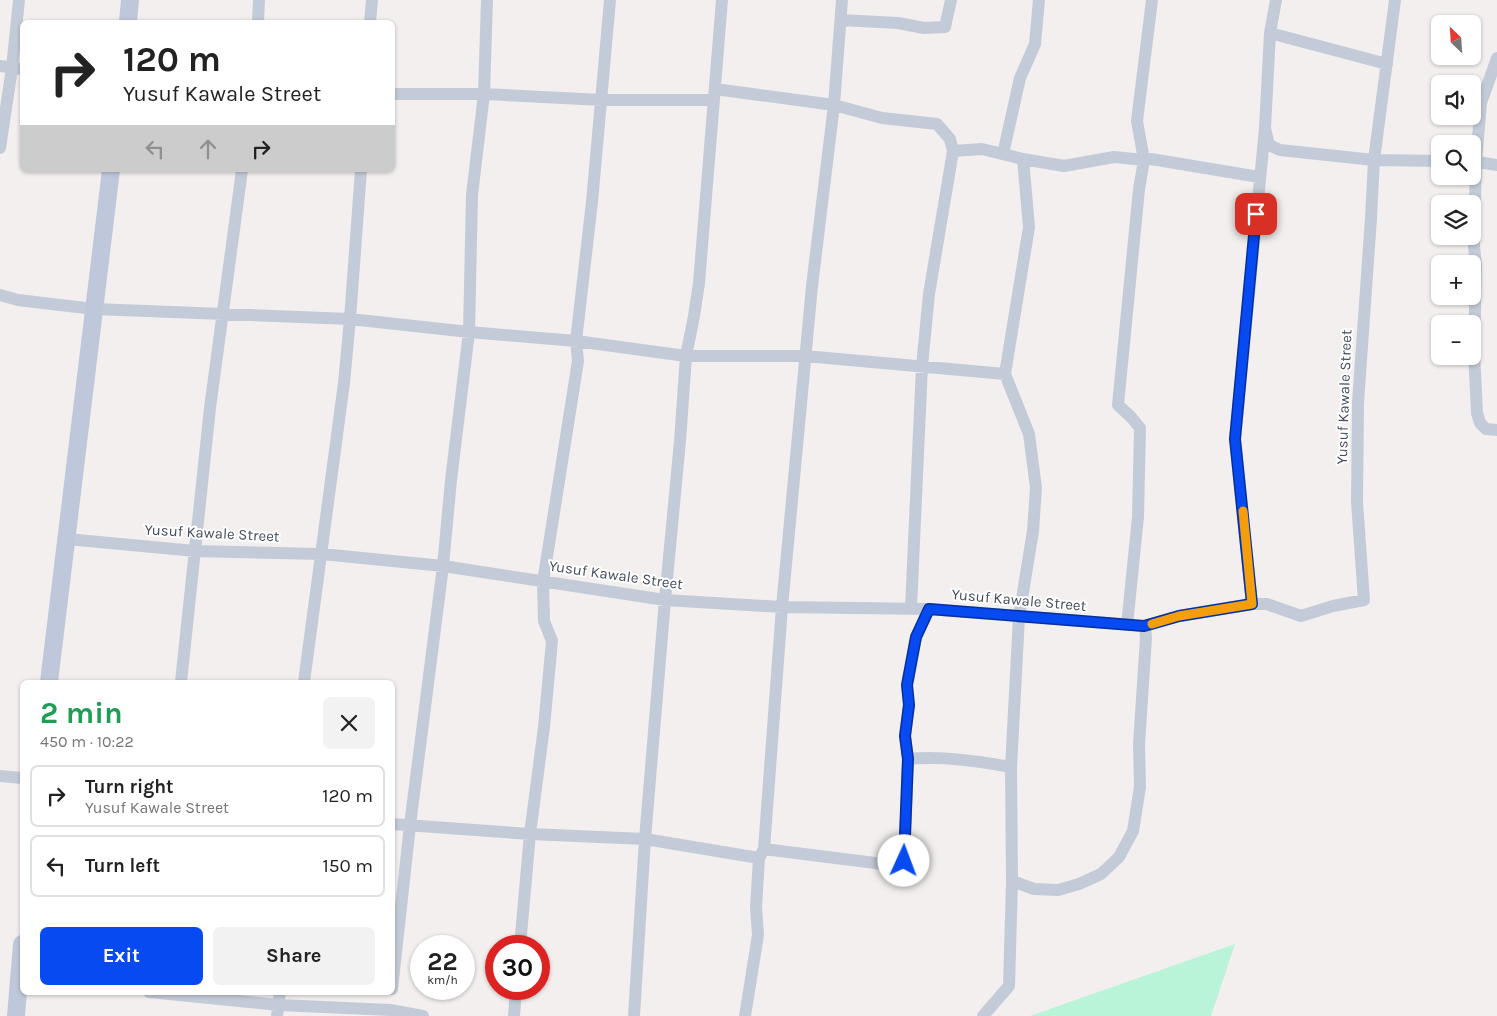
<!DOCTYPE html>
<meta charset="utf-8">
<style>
body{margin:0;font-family:Karla,sans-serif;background:#f2f2f2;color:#222;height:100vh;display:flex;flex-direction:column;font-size:19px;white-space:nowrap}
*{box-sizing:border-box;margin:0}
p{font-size:16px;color:#767676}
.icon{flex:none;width:28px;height:28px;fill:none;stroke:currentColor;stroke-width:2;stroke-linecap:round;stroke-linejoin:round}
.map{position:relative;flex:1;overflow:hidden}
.panel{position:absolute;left:20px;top:680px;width:375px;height:315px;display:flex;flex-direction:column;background:#fff;border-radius:8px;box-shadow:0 1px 4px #0004}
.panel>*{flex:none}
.guide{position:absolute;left:20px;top:20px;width:375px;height:152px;border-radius:8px;box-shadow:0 1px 4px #0004;background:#fff;color:#222;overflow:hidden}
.needle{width:32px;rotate:335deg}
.tools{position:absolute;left:1431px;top:15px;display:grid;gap:10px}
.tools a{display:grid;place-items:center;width:50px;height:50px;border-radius:8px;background:#fff;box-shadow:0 1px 4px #0004;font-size:25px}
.speed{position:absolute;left:410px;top:935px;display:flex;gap:10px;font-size:25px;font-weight:700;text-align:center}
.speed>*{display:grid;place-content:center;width:65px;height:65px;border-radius:50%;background:#fff;box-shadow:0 1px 4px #0004;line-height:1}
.speed small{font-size:12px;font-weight:400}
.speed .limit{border:8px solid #d22;background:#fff;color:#111}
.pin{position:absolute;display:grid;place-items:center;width:42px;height:42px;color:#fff;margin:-21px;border-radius:10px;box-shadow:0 2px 8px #0006}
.me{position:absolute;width:55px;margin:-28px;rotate:2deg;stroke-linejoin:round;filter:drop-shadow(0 0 4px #0008)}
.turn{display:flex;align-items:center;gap:18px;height:105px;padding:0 20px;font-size:22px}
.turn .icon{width:65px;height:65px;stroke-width:2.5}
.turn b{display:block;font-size:35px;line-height:42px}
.lanes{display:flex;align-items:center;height:48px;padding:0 20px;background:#0003;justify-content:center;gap:25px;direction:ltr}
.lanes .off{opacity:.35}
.round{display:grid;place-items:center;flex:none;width:52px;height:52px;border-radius:8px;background:#f2f2f2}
.summary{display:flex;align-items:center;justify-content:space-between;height:85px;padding:0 20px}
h1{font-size:30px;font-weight:700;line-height:38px;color:#1e9e55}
.primary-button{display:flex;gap:10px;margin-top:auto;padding:10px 20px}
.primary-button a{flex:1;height:58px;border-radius:8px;background:#084af2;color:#fff;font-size:20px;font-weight:700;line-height:58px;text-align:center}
.primary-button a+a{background:#f2f2f2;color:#222}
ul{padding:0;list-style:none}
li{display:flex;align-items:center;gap:15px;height:62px;margin:0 10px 8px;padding:0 10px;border:2px solid #e0e0e0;border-radius:8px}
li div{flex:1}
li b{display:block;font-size:19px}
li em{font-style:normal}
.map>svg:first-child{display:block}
.green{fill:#b9f3d8}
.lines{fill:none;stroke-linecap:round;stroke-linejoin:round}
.street{stroke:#c4cbd8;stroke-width:12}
.secondary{stroke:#bfc8da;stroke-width:18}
.route-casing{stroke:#05309d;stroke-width:12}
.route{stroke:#084af2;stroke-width:9}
.slow{stroke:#f59e0b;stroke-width:9}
.labels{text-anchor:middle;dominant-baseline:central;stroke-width:4;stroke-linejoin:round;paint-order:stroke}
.street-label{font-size:15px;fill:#454e5e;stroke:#fff}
</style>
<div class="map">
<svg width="1497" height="1016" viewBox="0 0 1497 1016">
<rect width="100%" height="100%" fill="#f2efee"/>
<path class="green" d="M1235 944 1211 1016H1030Z"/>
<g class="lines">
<path class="street" d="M1276 0 1270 33 1265 128 1269 145 1280 150 1374 160 1440 161
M841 20 898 23 924 28 945 27 951 0
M258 22 259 0
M370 22 372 0
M1270 33 1387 64
M1497 58 1481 103 1476 161 1474 246 1476 266 1474 352 1477 413 1480 423 1486 429 1497 430
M0 66 22 69
M715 89 834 105 882 118 937 124 950 139 953 151 929 294 922 366 911 608
M392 94H484L602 100H714
M0 148 12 68 19 0
M953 151 982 149 1023 159 1064 166 1114 157 1144 160 1137 121 1152 0
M1003 154 1020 78 1035 44 1039 0
M1472 161 1497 165
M0 295 18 300 94 309 350 319 469 332 576 341 686 356H805L1005 374 1029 434 1036 488 1033 531 1019 617 1011 767 1012 881 1009 986 983 1016
M1005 374 1029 227 1023 159
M67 539 195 551 322 554 443 566 665 600 782 607 929 609 1145 626 1179 616 1252 604H1267L1301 616 1333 606 1364 600 1357 502 1358 403 1371 218 1374 160 1395 0
M1252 604 1235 439 1265 128
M1127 625 1138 517 1140 428 1131 417 1118 405 1139 189 1144 160 1151 159 1259 177
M181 682 210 408 242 170
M304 682 344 383 350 319 361 170
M908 759 905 736 909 705 907 685 916 637 929 609
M0 776 22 778
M392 824 530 834 645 839 759 858
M764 849 891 865 904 861 908 759C943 756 977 761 1011 767
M1012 881 1034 889 1058 890 1079 884 1101 874 1119 857 1133 831 1140 787 1139 744 1146 638 1145 626
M520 946 530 834 544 727 552 641 544 621 543 582 578 361 576 341 592 202 610 0
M392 989 410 825 443 566 451 480 469 332 472 195 484 94 487 0
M149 992 279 1005 390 1010 423 1016
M277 1016 280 992
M514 1016 516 989
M634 1016 645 839 665 600 680 441 686 356 694 316 699 283 722 0
M745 1016 758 935 756 907 759 858 764 849 782 607 812 286 834 105 842 0"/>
<path class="secondary" d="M128 22 130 0
M49 682 111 170
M16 1016 22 944"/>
</g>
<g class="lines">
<g class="route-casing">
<path id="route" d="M904 861 908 759 905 736 909 705 907 685 916 637 929 609 1144 626 1179 616 1252 604 1235 439 1256 214"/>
</g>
<use href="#route" class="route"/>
<path class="slow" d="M1152 624 1179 616 1252 604 1243 511"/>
</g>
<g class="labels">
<g class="street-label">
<text transform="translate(1344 397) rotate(-88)">Yusuf Kawale Street</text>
<text transform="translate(212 533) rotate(3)">Yusuf Kawale Street</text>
<text transform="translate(616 575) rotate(8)">Yusuf Kawale Street</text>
<text transform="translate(1019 600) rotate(5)">Yusuf Kawale Street</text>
</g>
</g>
</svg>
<div class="tools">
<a><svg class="needle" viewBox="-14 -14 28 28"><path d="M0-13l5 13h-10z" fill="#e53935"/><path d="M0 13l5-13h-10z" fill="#767676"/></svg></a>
<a><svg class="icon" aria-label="sound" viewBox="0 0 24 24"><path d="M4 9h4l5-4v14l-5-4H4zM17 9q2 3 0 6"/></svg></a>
<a><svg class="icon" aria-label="search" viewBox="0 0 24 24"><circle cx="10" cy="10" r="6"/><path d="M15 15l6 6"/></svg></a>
<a><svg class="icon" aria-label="layers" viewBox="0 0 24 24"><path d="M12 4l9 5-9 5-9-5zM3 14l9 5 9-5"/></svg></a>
<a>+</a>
<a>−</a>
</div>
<div class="speed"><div>22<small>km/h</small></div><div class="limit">30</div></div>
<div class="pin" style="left:1256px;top:214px;background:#d93025"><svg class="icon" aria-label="arrive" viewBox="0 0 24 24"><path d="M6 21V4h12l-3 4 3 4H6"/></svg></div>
<svg class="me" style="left:904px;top:861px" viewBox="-20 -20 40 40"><circle r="19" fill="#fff"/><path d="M0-13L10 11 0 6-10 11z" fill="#084af2"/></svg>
<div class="guide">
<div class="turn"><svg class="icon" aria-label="right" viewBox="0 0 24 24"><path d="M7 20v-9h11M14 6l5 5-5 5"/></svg><div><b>120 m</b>Yusuf Kawale Street</div></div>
<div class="lanes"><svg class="icon off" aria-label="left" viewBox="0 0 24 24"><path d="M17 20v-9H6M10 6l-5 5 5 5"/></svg><svg class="icon off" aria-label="ahead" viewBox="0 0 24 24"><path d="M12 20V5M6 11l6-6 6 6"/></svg><svg class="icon" aria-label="right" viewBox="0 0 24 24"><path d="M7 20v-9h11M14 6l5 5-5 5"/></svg></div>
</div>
<section class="panel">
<div class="summary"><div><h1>2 min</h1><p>450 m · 10:22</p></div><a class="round"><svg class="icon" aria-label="close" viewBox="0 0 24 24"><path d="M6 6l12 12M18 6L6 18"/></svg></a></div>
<ul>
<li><svg class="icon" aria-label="right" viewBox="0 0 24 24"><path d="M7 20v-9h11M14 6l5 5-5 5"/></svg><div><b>Turn right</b><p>Yusuf Kawale Street</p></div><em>120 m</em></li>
<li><svg class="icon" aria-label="left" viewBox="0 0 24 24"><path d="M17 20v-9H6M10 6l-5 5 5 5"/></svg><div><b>Turn left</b></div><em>150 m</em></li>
</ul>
<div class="primary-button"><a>Exit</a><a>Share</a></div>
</section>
</div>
